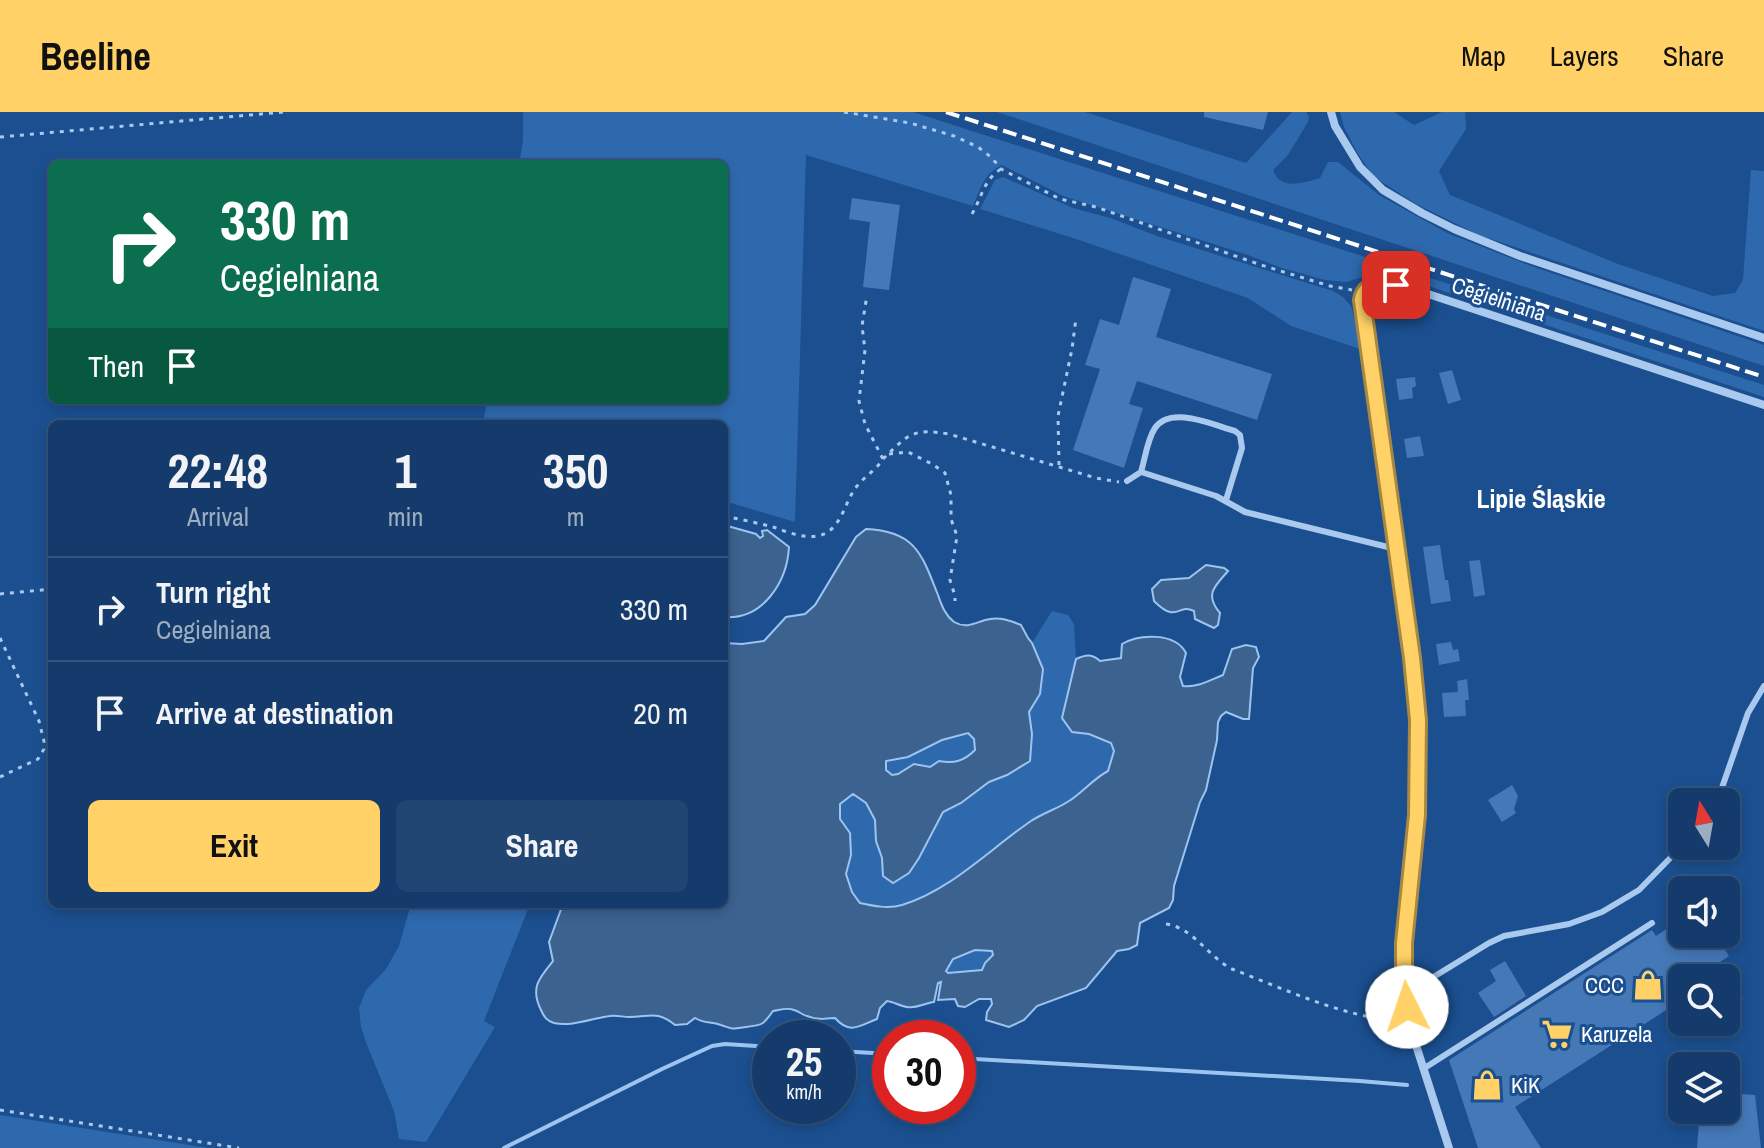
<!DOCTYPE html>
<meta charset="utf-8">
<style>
body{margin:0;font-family:"Archivo Narrow",sans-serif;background:#214673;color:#f1f3f6;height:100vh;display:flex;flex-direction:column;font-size:30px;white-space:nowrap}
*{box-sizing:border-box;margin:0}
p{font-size:26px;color:#9dadc1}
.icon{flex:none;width:44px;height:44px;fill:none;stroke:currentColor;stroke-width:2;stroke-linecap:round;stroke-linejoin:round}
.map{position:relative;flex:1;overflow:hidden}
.side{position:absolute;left:48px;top:308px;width:680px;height:488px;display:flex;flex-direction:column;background:#143b6b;border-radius:12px;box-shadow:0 4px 12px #0003,0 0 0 2px #33557e}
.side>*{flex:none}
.top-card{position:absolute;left:48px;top:48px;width:680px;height:244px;border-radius:12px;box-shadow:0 4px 12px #0003,0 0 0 2px #33557e;background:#0b6e4f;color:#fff;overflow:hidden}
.needle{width:52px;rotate:349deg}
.tools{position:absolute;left:1668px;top:676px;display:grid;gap:16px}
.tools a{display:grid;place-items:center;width:72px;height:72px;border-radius:12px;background:#143b6b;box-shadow:0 4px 12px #0003,0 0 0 2px #33557e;font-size:40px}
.speed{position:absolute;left:752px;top:908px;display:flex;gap:16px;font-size:40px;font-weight:700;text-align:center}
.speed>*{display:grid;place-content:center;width:104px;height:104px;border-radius:50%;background:#143b6b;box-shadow:0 4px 12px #0003,0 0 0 2px #33557e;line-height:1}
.speed small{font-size:20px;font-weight:400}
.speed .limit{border:12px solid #d22;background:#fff;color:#111}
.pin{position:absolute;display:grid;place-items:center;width:68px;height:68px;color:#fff;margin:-34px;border-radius:16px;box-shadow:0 4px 12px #0006}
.me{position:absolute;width:88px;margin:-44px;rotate:356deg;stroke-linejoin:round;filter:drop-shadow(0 0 6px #0008)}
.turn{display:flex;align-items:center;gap:28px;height:168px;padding:0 40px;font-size:36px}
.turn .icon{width:104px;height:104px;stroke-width:2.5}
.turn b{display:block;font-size:56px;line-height:68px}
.then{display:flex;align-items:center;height:76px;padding:0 40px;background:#0003;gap:16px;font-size:30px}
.eta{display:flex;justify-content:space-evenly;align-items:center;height:136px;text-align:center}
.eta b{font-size:48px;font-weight:700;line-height:56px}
.action{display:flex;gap:16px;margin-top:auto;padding:16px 40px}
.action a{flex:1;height:92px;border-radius:12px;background:#ffd166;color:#111;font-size:32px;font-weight:700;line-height:92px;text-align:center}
.action a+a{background:#214673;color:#f1f3f6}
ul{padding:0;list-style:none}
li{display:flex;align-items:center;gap:24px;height:104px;padding:0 40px;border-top:2px solid #33557e}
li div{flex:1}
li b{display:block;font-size:30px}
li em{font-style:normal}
header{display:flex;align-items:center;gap:48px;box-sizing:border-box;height:112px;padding:0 40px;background:#ffd166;color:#111}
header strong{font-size:38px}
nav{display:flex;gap:44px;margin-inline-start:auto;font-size:28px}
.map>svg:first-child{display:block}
.green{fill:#2e69ad}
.water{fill:#3c6290;stroke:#9cc4f0;stroke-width:2;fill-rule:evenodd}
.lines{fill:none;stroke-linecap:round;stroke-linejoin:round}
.stream{stroke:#9cc4f0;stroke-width:4}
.building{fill:#4478b7}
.path{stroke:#a9c9ee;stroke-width:3;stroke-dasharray:4 6;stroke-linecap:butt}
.lane{stroke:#a9c9ee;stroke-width:6}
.street{stroke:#a9c9ee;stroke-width:8}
.rail{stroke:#fff;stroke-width:4;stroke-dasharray:14 6;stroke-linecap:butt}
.route-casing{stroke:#a68842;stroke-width:20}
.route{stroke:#ffd166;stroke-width:14}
.labels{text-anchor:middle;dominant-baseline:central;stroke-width:6;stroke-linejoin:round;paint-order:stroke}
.street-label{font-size:22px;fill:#fff;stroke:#1b4f8f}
.poi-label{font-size:22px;fill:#fff;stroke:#1b4f8f;text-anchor:start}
.quarter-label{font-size:26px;font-weight:bold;fill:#fff;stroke:#1b4f8f}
</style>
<header>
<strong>Beeline</strong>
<nav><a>Map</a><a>Layers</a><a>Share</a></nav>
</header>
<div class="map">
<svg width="1764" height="1036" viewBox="0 0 1764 1036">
<rect width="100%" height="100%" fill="#1b4f8f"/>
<path class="green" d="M523 0H913L1764 273V285L1413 169 1389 163 1366 164 1346 170 1325 168 1282 156 1248 143 1063 84 1002 53C984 61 980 78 973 94L806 43 795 410 724 389V312H483L487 288H724V52H519L523 29Z
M997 0H1085L1246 51 1292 0H1306L1309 4 1308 10 1288 43 1273 58C1280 79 1304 71 1320 66L1328 50H1338L1379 83 1447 121 1531 154 1764 233V254Z
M1340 0H1394L1414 13 1442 0H1465L1466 17 1439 59 1450 83 1618 152 1713 184 1735 181 1743 168 1751 58 1764 59V219L1479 123 1416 92 1373 64 1358 42 1344 15Z
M1003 65 1073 96 1110 106 1160 125 1333 179 1343 185 1351 194 1363 238 1291 214 1248 186 1073 126 980 97 995 68Z
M1052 499 1068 503 1074 512 1076 547 1068 578 1072 620 1089 622 1111 631 1114 639 1108 659 1098 665 1069 689 1033 708 983 746 943 773 917 787 900 793 881 795 860 792 852 780 846 762 851 743 840 707V693L853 682 866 691 875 708 876 729 882 746 883 764 909 761 919 746 943 700 961 691 989 670 1007 663 1032 622 1029 600 1040 582 1043 557 1032 531Z
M968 621 974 627 975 638C963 649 954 652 939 649L930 655 914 652 898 662 892 663 886 658V649L908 644 942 628Z
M411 792H530L484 909 495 915 426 1030 399 1027 394 999 367 933 361 915 359 896 366 878 386 857 399 834Z
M975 838 992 839 993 843 985 851 983 858C971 860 960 859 948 861L946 859 953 847Z
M0 1003 208 1036H0Z"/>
<path class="water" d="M724 413 756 422 760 426 763 424 762 419 767 418 789 435C787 470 763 508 724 505Z
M866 417C916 419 922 443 938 483 942 494 945 503 954 510 968 518 977 509 990 507 1001 505 1011 509 1021 513L1028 526 1032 531 1043 557 1040 582 1029 600 1032 622 1030 649 1007 663 989 670 961 691 943 700 919 746 909 761 893 771 883 764 882 746 876 729 875 708 866 691 853 682 840 692V707L850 721 851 743 846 762 852 780 860 791C873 794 888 797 902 793 951 778 990 737 1031 709 1043 701 1057 697 1069 689 1083 680 1093 667 1108 659L1114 639 1111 631 1089 622 1072 620 1062 606 1076 547C1087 542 1092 542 1100 549L1121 546 1122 532C1139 522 1175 520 1186 541L1180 565 1183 574C1197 576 1210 568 1223 563L1232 537 1246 533 1256 535 1259 545 1253 556 1249 607H1243L1226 600 1221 604 1218 610 1217 628 1206 678 1200 690 1174 774 1173 788 1169 796 1140 811 1137 833 1129 837 1117 839 1086 876 1037 894 1024 908 1009 915 986 908 987 900 992 892 991 887H979L965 895 958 894 955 887 938 888 941 870 938 871 934 890C924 891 917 897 907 895 900 894 894 890 887 889L880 896 877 907C859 914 850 923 835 906 825 907 816 908 807 904 802 903 799 899 794 898 787 895 780 898 773 899 763 913 763 913 746 915 730 917 736 918 721 913 711 909 705 912 695 906L687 912 675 913C657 898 650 905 629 905 623 905 616 903 610 904 593 906 572 915 554 911 547 909 544 905 541 898 530 876 539 866 553 849L549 830 563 792H724V531L742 532 764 529 786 505 805 502 815 493 856 425ZM968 621 974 627 975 638C964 649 954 652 939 649L930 655 914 652 898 662 892 663 886 658V649L908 645 942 628ZM975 838 992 839 993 843 985 851 982 858 948 861 946 859 953 847Z
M1206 453 1224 456 1228 459C1215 474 1204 482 1220 501L1218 513 1214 516 1195 507 1194 499C1182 493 1180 502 1170 500 1164 499 1158 493 1154 489L1152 477 1161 468 1189 466Z"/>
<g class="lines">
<path class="stream" d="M838 939 890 942
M958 946 1360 969 1407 973
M504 1036 662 957 712 934 725 932 770 935"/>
</g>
<path class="building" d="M1204 0H1268L1263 18 1204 5Z
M852 86 900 93 889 178 863 175 870 110 849 107Z
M1133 165 1171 177 1156 225 1272 262 1257 308 1137 269 1129 292 1143 296 1124 356 1073 338 1100 257 1085 253 1100 207 1119 213Z
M1452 258 1461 288 1448 292 1439 261Z
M1415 265 1416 274 1412 276 1413 286 1399 288 1396 267Z
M1420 324 1424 344 1407 346 1404 327Z
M1440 433 1445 468H1448L1451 489 1431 492 1423 435Z
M1480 448 1485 483 1474 485 1469 449Z
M1451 530 1453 538 1458 537 1460 549 1439 553 1436 532Z
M1467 567 1469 588H1465L1466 604 1444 605 1442 581 1458 580 1457 569Z
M1512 673 1518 684 1514 697 1516 701 1502 710 1488 688Z
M1682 807V822H1715L1729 844 1720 850 1743 887 1726 898V866H1682V888L1515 995 1541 1036H1478L1449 948 1652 818 1656 824Z
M1505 849 1526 884 1494 905 1478 881 1496 869 1490 858Z
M1726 981 1755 983 1761 1036H1697L1700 998H1726Z"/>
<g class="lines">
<path class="path" d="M844 0 910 11 954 24 978 35 992 46 1001 57 1060 87 1096 95 1261 153 1330 174 1352 178
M0 25 284 0
M972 102C982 85 984 67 1001 57
M889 342 908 340 932 352 945 361 951 383V407L957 424 950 468 955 484V489
M883 347C909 322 912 316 949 322L1096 366 1119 370
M1059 353 1058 304 1072 237 1076 206
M724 404C740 407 757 411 773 415 793 422 820 434 836 412 845 400 848 385 857 374 865 364 876 358 883 347L865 312 859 289 865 238 862 214 867 183
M0 482 52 477
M0 526 39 609 44 629V637L38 647 0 665
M1166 812C1194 816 1207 844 1232 857 1285 877 1344 906 1402 909
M0 998 239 1036"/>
<path class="lane" d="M1141 360C1145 347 1147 328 1155 316 1171 293 1213 313 1235 319L1240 323 1242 336 1226 388
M1127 369 1141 360 1216 384 1245 400 1396 437
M1717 690 1748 601 1764 574
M1404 874 1435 864 1489 831 1504 824 1569 812 1602 800 1639 778 1682 734
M1423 957 1652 811"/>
<path class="street" d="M1331 0 1335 14 1360 55 1383 78 1422 101 1454 117 1520 144 1764 226
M1449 1036 1414 927 1404 874 1406 810 1417 703 1418 608 1412 546 1378 296 1362 198 1364 180C1378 168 1394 172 1410 176L1764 293"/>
<path class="rail" d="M946 0 1764 265"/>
</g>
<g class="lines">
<g class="route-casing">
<path id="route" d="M1396 173C1381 171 1365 171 1362 188L1412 546 1418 608 1417 703 1404 831V874L1407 895"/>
</g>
<use href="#route" class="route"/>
</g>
<defs>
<g id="shop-bare" transform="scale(2.4)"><path d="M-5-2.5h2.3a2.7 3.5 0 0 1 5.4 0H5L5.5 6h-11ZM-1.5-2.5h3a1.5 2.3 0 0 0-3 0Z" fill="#ffd166" stroke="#1b4f8f" stroke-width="2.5" paint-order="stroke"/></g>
<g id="supermarket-bare" transform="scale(2.4)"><path d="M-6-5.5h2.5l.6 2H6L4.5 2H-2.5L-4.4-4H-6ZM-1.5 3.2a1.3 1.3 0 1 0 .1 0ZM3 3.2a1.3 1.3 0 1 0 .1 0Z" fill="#ffd166" stroke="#1b4f8f" stroke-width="2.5" paint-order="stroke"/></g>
</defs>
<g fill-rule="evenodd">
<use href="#shop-bare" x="1648" y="873"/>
<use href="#supermarket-bare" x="1557" y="922"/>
<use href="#shop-bare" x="1487" y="973"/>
</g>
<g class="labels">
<g class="street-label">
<text transform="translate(1499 187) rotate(18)">Cegielniana</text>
</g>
<g class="poi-label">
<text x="1624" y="873" text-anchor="end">CCC</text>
<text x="1581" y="922">Karuzela</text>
<text x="1511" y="973">KiK</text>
</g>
<g class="quarter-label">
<text x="1541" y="386">Lipie Śląskie</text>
</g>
</g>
</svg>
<div class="tools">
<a><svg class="needle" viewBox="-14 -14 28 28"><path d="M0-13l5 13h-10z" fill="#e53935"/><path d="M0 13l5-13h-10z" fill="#9dadc1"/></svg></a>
<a><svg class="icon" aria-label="sound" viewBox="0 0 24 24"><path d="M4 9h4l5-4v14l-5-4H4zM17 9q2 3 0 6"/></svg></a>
<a><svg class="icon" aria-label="search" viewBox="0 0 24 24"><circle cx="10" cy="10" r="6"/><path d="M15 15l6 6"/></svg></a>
<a><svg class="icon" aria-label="layers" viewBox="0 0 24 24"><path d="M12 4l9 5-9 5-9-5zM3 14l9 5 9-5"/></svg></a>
</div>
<div class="speed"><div>25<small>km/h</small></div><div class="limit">30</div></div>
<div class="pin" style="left:1396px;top:173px;background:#d93025"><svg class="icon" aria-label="arrive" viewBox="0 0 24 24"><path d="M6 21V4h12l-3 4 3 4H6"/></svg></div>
<svg class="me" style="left:1407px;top:895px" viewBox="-20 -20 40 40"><circle r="19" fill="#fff"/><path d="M0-13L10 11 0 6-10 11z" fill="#ffd166"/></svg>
<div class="top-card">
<div class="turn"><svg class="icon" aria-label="right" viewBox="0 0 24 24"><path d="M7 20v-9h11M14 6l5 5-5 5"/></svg><div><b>330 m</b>Cegielniana</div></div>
<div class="then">Then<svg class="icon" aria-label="arrive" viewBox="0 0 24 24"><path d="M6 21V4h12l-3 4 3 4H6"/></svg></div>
</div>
<section class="side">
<div class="eta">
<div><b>22:48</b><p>Arrival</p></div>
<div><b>1</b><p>min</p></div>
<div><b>350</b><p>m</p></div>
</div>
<ul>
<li><svg class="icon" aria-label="right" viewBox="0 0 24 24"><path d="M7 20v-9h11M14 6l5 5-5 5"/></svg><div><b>Turn right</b><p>Cegielniana</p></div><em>330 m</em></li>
<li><svg class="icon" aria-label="arrive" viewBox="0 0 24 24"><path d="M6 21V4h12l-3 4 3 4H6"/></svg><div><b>Arrive at destination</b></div><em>20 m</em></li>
</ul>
<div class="action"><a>Exit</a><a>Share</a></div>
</section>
</div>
